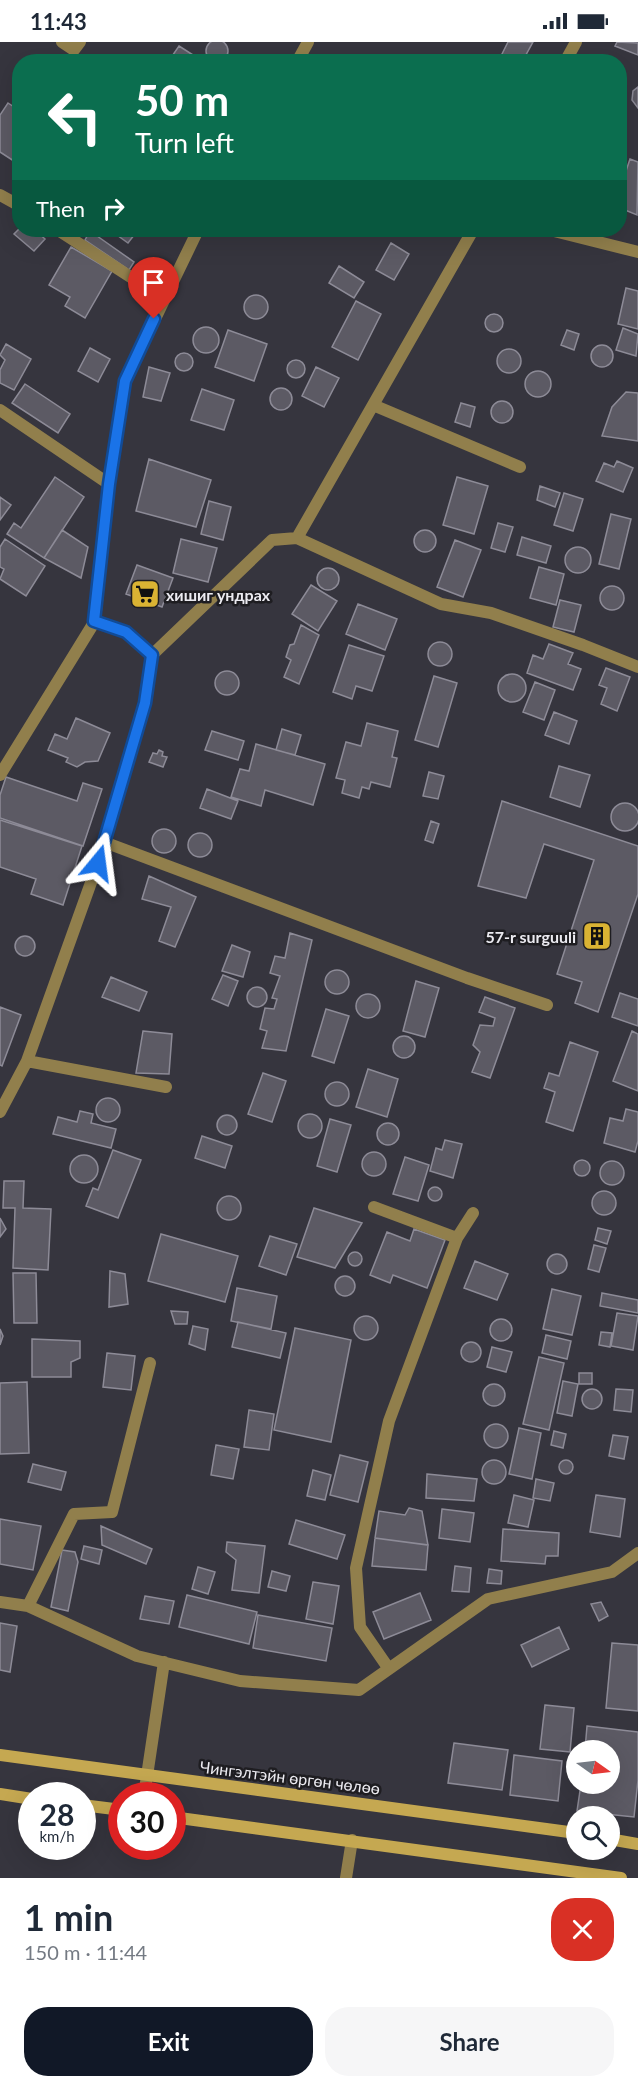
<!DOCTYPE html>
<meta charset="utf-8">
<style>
body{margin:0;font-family:Lato,sans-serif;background:#f6f6f7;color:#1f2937;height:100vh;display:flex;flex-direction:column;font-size:22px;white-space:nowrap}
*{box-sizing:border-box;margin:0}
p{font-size:20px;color:#747a83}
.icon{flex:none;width:33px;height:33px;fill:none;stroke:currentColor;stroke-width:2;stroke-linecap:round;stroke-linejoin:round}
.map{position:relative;height:1836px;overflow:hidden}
.side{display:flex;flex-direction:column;background:#fff;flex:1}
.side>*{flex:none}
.banner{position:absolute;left:12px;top:12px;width:615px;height:183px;border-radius:24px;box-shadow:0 6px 24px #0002;background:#0b6e4f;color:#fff;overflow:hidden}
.needle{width:39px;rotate:104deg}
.fabs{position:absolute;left:566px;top:1698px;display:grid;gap:12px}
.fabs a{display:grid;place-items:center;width:54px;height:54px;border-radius:50%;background:#fff;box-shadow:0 6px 24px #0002;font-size:30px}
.speed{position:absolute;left:18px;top:1740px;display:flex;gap:12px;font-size:30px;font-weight:700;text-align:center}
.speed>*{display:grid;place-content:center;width:78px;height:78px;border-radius:50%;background:#fff;box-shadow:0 6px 24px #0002;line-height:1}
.speed small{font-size:15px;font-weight:400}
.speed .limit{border:9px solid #d22;background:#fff;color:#111}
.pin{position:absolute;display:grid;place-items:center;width:51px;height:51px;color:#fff;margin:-62px -26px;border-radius:50% 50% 50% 0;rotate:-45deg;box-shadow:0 0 6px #0007}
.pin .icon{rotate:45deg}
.me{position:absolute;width:66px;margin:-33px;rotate:16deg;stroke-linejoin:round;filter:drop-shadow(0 0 4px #0008)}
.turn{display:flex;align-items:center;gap:21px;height:126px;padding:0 24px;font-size:27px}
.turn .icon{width:78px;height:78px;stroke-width:2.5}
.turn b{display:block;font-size:42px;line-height:51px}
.then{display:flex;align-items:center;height:57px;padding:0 24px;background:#0003;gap:12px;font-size:22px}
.round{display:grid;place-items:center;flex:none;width:63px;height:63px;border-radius:24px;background:#f6f6f7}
.head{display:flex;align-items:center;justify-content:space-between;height:102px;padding:0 24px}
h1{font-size:36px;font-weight:700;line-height:45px}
.action{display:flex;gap:12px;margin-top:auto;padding:12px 24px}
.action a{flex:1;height:69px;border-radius:24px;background:#111827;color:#fff;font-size:24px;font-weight:700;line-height:69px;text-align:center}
.action a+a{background:#f6f6f7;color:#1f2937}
.status{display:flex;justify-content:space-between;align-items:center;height:42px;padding:0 30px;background:#fff;direction:ltr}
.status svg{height:16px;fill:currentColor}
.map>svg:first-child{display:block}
.building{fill:#5c5a64;stroke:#8d8b97;stroke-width:1.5}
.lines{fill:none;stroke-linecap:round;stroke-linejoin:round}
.street{stroke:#917f4c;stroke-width:12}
.secondary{stroke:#c5a851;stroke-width:12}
.route-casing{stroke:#114b97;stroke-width:15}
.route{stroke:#1a73e8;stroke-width:10}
.labels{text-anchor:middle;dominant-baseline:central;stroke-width:5;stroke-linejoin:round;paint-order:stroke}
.poi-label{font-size:16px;font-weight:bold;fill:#ecebf1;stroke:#1e1d21;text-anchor:start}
.street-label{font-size:16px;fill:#ecebf1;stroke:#1e1d21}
</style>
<div class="status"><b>11:43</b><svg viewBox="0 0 49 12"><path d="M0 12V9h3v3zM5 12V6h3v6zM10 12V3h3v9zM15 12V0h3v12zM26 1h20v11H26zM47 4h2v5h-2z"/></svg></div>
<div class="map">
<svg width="638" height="1836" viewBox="0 0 638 1836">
<rect width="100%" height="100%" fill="#36353e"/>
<path class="building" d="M206 9a11 11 0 1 1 22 0a11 11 0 1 1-22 0Z
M508 0H533L522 20H498Z
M617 0 638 1V13L615 4Z
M179 4 204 20H168Z
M638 45V66L632 58 633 49Z
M8 61 20 69V123L0 110V73Z
M630 117 638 120 637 173 620 166V147Z
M20 186 35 188 45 197 34 209 14 192Z
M110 188H138L128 201Z
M90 189 134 220 129 228 85 198Z
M391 201 409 212 394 238 376 228Z
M71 205 112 229 85 276 65 264 70 255 49 243Z
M339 224 364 240 354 256 329 241Z
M626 246 638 249V287L618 282Z
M244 265a12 12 0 1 1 24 0a12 12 0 1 1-24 0Z
M356 259 381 272 358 318 332 305Z
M485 281a9 9 0 1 1 18 0a9 9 0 1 1-18 0Z
M193 298a13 13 0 1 1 26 0a13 13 0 1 1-26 0Z
M623 286 638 292 636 314 616 308Z
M228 288 267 302 254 339 215 325Z
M567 288 579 292 574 308 561 303Z
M6 302 31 317 14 348 0 341V328L5 318 0 313Z
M591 314a11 11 0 1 1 22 0a11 11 0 1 1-22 0Z
M90 306 110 317 98 340 78 329Z
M497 319a12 12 0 1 1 24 0a12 12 0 1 1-24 0Z
M175 320a9 9 0 1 1 18 0a9 9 0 1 1-18 0Z
M287 327a9 9 0 1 1 18 0a9 9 0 1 1-18 0Z
M149 325 170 331 161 359 143 355Z
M316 325 339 336 324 365 302 354Z
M525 342a13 13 0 1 1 26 0a13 13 0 1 1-26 0Z
M25 342 70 372 58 391 12 361Z
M270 357a11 11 0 1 1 22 0a11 11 0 1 1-22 0Z
M202 347 234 358 224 388 191 378Z
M626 350 638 351V399L602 394 612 365Z
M491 370a11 11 0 1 1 22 0a11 11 0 1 1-22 0Z
M461 361 475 365 470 385 455 380Z
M149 417 211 438 196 485 136 469Z
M617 419 633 426 623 450 596 439 604 421 614 425Z
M55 435 84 455 44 516 7 492 14 481 21 486Z
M457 435 488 444 474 492 443 483Z
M540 444 560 451 555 465 537 458Z
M564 451 583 457 573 489 554 483Z
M0 455 11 463 0 478Z
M209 459 231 465 223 498 201 492Z
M611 472 631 477 619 527 599 522Z
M498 481 513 485 505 510 491 506Z
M62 488 88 505 81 536 44 516Z
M414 499a11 11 0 1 1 22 0a11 11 0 1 1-22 0Z
M522 495 551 504 546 521 517 513Z
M5 497 45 524 26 554 0 537 4 527 0 525V505Z
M181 497 217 506 208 540 173 531Z
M455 498 481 508 463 555 437 545Z
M565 518a13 13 0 1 1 26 0a13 13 0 1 1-26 0Z
M137 523 173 536 162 565 126 552Z
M539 525 564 532 556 563 530 556Z
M317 537a11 11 0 1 1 22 0a11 11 0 1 1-22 0Z
M311 543 337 559 318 589 292 572Z
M600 556a12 12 0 1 1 24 0a12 12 0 1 1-24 0Z
M560 558 581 563 574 590 553 585Z
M358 562 397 577 385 608 346 592Z
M301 583 319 593 299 642 284 635 291 618 286 615 290 603 294 602Z
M428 612a12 12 0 1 1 24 0a12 12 0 1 1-24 0Z
M549 602 573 611 568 622 581 627 573 648 527 631 533 613 543 617Z
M349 603 384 614 372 649 356 644 352 657 333 650Z
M606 626 630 635 617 669 601 662 607 646 599 643Z
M215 641a12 12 0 1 1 24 0a12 12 0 1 1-24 0Z
M498 646a14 14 0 1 1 28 0a14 14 0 1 1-28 0Z
M434 634 457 641 438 705 415 698Z
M535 640 555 648 544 678 523 670Z
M554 670 577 679 569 702 545 693Z
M76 676 110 691 98 719 85 720 77 725 66 720 68 716 48 708 55 692 67 697Z
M367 681 398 689 392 715 397 716 390 745 371 740 369 747 362 745 359 756 342 751 345 738 336 736 346 700 361 704Z
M282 687 301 693 295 713 276 708Z
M212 689 244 699 238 718 205 708Z
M256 702 325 722 313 763 265 748 261 764 231 755 240 727 249 729Z
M159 708 163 710 162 714 167 715 163 725 149 720 153 711 157 712Z
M559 724 590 733 580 765 550 755Z
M429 730 444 734 438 757 423 754Z
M6 735 77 759 83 741 102 747 83 804 0 776V753Z
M207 747 238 759 231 777 200 766Z
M502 759 638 804V852L598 970 575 961 582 940 557 932 594 818 544 802 526 856 478 844Z
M611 775a14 14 0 1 1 28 0a14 14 0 1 1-28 0Z
M0 778 82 804 63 863 31 852 36 837 0 825Z
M431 779 439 782 433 801 425 798Z
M152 799a12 12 0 1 1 24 0a12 12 0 1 1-24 0Z
M188 803a12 12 0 1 1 24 0a12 12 0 1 1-24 0Z
M149 834 196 855 175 905 159 899 171 865 142 857Z
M290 891 312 898 286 1009 262 1006 267 989 260 987 265 966 274 967 277 957 272 956 280 934 270 931 275 914 285 916Z
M15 904a10 10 0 1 1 20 0a10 10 0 1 1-20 0Z
M232 903 250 910 243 935 222 929Z
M325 940a12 12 0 1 1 24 0a12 12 0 1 1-24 0Z
M223 933 238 939 228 964 212 957Z
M111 935 147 950 139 969 102 955Z
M416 939 439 946 425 995 403 989Z
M247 955a10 10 0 1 1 20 0a10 10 0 1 1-20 0Z
M620 951 638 957V984L612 975Z
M356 964a12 12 0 1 1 24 0a12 12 0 1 1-24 0Z
M485 955 515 966 490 1036 472 1030 480 1010 473 1003 480 983 493 984 495 976 479 970Z
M0 965 21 973 2 1024 0 1023Z
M326 967 349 974 334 1021 312 1014Z
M143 989 172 992 169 1032 136 1031Z
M632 989 638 992V1049L613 1039Z
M393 1005a11 11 0 1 1 22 0a11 11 0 1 1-22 0Z
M570 1000 598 1010 573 1089 546 1080 555 1050 544 1046 549 1031 559 1034Z
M368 1027 398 1037 387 1075 356 1065Z
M263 1031 286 1039 272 1080 248 1072Z
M325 1052a12 12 0 1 1 24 0a12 12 0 1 1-24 0Z
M96 1068a12 12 0 1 1 24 0a12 12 0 1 1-24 0Z
M626 1067 638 1070V1099L635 1110 604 1101 610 1076 623 1079Z
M80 1069 93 1072 91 1081 116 1087 111 1106 53 1092 58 1075 77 1080Z
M298 1084a12 12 0 1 1 24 0a12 12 0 1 1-24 0Z
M217 1083a10 10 0 1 1 20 0a10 10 0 1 1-20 0Z
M330 1077 351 1083 337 1130 317 1124Z
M377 1092a11 11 0 1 1 22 0a11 11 0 1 1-22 0Z
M202 1094 232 1104 225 1126 195 1116Z
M445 1098 462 1102 453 1136 430 1129 436 1106 442 1108Z
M113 1108 141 1118 118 1176 86 1164 93 1146 98 1148Z
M362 1122a12 12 0 1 1 24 0a12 12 0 1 1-24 0Z
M70 1127a14 14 0 1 1 28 0a14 14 0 1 1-28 0Z
M405 1115 429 1123 418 1159 393 1152Z
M574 1126a8 8 0 1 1 16 0a8 8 0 1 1-16 0Z
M600 1131a12 12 0 1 1 24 0a12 12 0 1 1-24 0Z
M4 1139H24L23 1166 51 1167 48 1228 13 1226 15 1166H3Z
M428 1152a7 7 0 1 1 14 0a7 7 0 1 1-14 0Z
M592 1161a12 12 0 1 1 24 0a12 12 0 1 1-24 0Z
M217 1166a12 12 0 1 1 24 0a12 12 0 1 1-24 0Z
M314 1166 362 1181 335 1226 297 1215Z
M0 1176 6 1187 0 1195Z
M598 1186 611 1189 607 1202 595 1198Z
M414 1187 445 1198 427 1246 393 1233 390 1241 370 1233 387 1190 410 1199Z
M161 1192 238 1214 225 1260 148 1239Z
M270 1194 297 1202 286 1233 259 1224Z
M594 1203 606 1206 599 1230 588 1227Z
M348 1217a7 7 0 1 1 14 0a7 7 0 1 1-14 0Z
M547 1222a10 10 0 1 1 20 0a10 10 0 1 1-20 0Z
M475 1219 508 1232 497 1258 464 1246Z
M110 1229 125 1232 128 1262 109 1265Z
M13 1231H36L37 1281H14Z
M335 1244a10 10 0 1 1 20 0a10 10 0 1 1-20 0Z
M237 1246 277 1254 271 1287 231 1279Z
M552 1247 581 1254 572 1293 543 1287Z
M602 1251 638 1258V1271L600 1264Z
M171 1269 188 1270 187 1282H175Z
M617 1271 638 1274 633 1308 611 1304Z
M354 1286a12 12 0 1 1 24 0a12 12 0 1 1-24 0Z
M490 1288a11 11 0 1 1 22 0a11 11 0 1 1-22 0Z
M238 1280 286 1291 280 1316 232 1305Z
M193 1284 208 1287 205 1308 189 1302Z
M295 1286 351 1298 331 1400 274 1388Z
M0 1287 3 1294 0 1303Z
M601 1290 612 1291 610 1305 599 1303Z
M546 1293 571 1299 567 1317 542 1311Z
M32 1297 80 1299V1316L71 1320V1335H32Z
M461 1310a10 10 0 1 1 20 0a10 10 0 1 1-20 0Z
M492 1305 512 1310 506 1330 487 1325Z
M107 1311 135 1314 131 1348 103 1345Z
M539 1315 564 1321 549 1388 523 1382Z
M579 1331H592V1342H579Z
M563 1339 578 1342 572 1374 557 1371Z
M27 1340 29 1411 0 1412V1341Z
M483 1353a11 11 0 1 1 22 0a11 11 0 1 1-22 0Z
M616 1347 633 1348 631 1370 614 1368Z
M582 1357a10 10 0 1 1 20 0a10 10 0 1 1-20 0Z
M249 1368 274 1372 269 1408 244 1405Z
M484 1394a12 12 0 1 1 24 0a12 12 0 1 1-24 0Z
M519 1386 541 1391 532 1437 509 1432Z
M554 1389 566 1392 563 1406 551 1403Z
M613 1393 628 1395 624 1417 609 1414Z
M216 1403 239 1407 233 1437 211 1433Z
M340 1413 368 1420 358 1460 330 1453Z
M559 1425a7 7 0 1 1 14 0a7 7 0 1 1-14 0Z
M482 1430a12 12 0 1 1 24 0a12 12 0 1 1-24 0Z
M33 1422 66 1430 61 1448 28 1440Z
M313 1428 331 1433 325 1458 307 1454Z
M427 1432 477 1437 474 1459 426 1456Z
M536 1437 554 1441 550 1459 533 1456Z
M514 1453 534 1458 528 1485 508 1481Z
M596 1453 625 1457 620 1495 590 1490Z
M409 1466 422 1469 428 1503 375 1496 379 1469 405 1473Z
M442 1467 474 1471 470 1500 439 1496Z
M0 1477 41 1484 33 1528 0 1522Z
M296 1478 345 1493 337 1517 289 1502Z
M101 1484 152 1507 146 1522 102 1503Z
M503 1487 559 1491 558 1514H546L545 1522 501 1519Z
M375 1496 428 1503 426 1528 372 1524Z
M227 1500 265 1504 259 1551 232 1548 236 1518 226 1510Z
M84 1504 102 1508 99 1522 81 1517Z
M62 1508 75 1510 78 1520 68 1569 51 1565Z
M455 1524 471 1526 469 1550 452 1549Z
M198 1525 215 1530 208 1552 192 1547Z
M489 1527 502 1529 501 1542 487 1541Z
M272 1529 290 1534 286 1549 268 1545Z
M313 1540 339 1544 333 1582 306 1577Z
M420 1551 431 1578 384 1597 373 1570Z
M187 1553 257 1570 249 1602 179 1585Z
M145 1554 174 1559 169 1582 140 1577Z
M601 1560 608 1574 599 1579 591 1562Z
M258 1573 332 1586 326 1619 253 1606Z
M0 1581 17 1584 10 1630 0 1628Z
M559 1585 569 1607 532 1625 521 1603Z
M612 1601 638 1603V1669L606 1666Z
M545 1663 574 1666 570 1710 540 1707Z
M587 1684 638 1690V1738L634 1775 577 1769 581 1742H609V1708H585Z
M454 1701 508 1708 502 1748 448 1741Z
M514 1713 562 1719 558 1759 510 1753Z"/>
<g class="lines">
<path class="street" d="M62 0 74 8 80 0
M297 20 308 0
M565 20 576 0
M0 153 20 164
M58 188 163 256
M550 188 638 210
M373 363 520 425
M0 368 109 442
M297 496 441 562 491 571 583 603 638 625
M95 579 126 590 152 613
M0 733 95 579 109 442 125 339 198 188
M104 800 467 936 547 963
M27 1019 166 1045
M0 1070 27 1019 98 821 145 661 152 613 272 498 297 496 473 188
M374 1165 457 1196
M0 1560 28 1564 137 1614 240 1639 359 1648 488 1557 612 1530 638 1511
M28 1564 74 1472 112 1470 150 1321
M389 1627 360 1585 356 1526 389 1379 457 1196 473 1171
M144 1754 164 1620
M346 1836 352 1798"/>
<path class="secondary" d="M0 1713 576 1791
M0 1752 32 1757
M82 1763 122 1768
M172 1775 621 1836
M609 1797 638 1802"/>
</g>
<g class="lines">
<g class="route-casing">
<path id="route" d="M98 821 145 661 152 613 126 590 94 579 109 442 125 339 154 277"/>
</g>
<use href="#route" class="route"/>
</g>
<defs>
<g id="supermarket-square" transform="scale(1.5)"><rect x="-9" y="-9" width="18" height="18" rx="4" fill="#dab333" stroke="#1e1d21"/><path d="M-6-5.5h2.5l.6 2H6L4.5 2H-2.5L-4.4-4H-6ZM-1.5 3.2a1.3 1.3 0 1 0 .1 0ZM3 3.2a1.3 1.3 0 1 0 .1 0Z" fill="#111"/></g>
<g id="building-square" transform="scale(1.5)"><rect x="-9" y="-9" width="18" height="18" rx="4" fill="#dab333" stroke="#1e1d21"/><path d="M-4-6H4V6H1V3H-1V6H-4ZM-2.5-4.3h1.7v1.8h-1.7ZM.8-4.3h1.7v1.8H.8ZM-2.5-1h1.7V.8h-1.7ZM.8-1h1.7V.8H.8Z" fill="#111"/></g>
</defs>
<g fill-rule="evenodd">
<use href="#supermarket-square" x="145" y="552"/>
<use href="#building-square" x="597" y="894"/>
</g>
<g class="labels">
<g class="poi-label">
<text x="166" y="552">хишиг ундрах</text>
<text x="576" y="894" text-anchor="end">57-r surguuli</text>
</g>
<g class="street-label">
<text transform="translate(290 1735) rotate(7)">Чингэлтэйн өргөн чөлөө</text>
</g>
</g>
</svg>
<div class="fabs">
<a><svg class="needle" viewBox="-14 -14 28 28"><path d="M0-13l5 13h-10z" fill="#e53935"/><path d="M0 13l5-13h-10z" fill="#747a83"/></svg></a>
<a><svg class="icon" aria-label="search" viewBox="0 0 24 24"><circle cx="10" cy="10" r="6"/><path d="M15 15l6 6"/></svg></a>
</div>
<div class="speed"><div>28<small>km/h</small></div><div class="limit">30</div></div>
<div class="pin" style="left:154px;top:277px;background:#d93025"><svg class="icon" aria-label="arrive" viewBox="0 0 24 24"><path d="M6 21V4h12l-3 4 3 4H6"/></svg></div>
<svg class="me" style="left:98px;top:821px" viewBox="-20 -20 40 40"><path d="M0-17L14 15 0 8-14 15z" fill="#1a73e8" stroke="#fff" stroke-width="4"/></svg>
<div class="banner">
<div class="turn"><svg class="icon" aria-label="left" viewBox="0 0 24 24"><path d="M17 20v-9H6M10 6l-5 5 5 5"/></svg><div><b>50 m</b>Turn left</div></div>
<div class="then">Then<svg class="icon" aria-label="right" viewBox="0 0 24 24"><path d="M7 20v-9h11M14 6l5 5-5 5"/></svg></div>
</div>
</div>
<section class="side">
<div class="head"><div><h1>1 min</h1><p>150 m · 11:44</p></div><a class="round" style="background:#d93025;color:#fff"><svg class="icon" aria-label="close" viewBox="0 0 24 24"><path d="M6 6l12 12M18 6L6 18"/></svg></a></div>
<div class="action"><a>Exit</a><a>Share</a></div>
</section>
